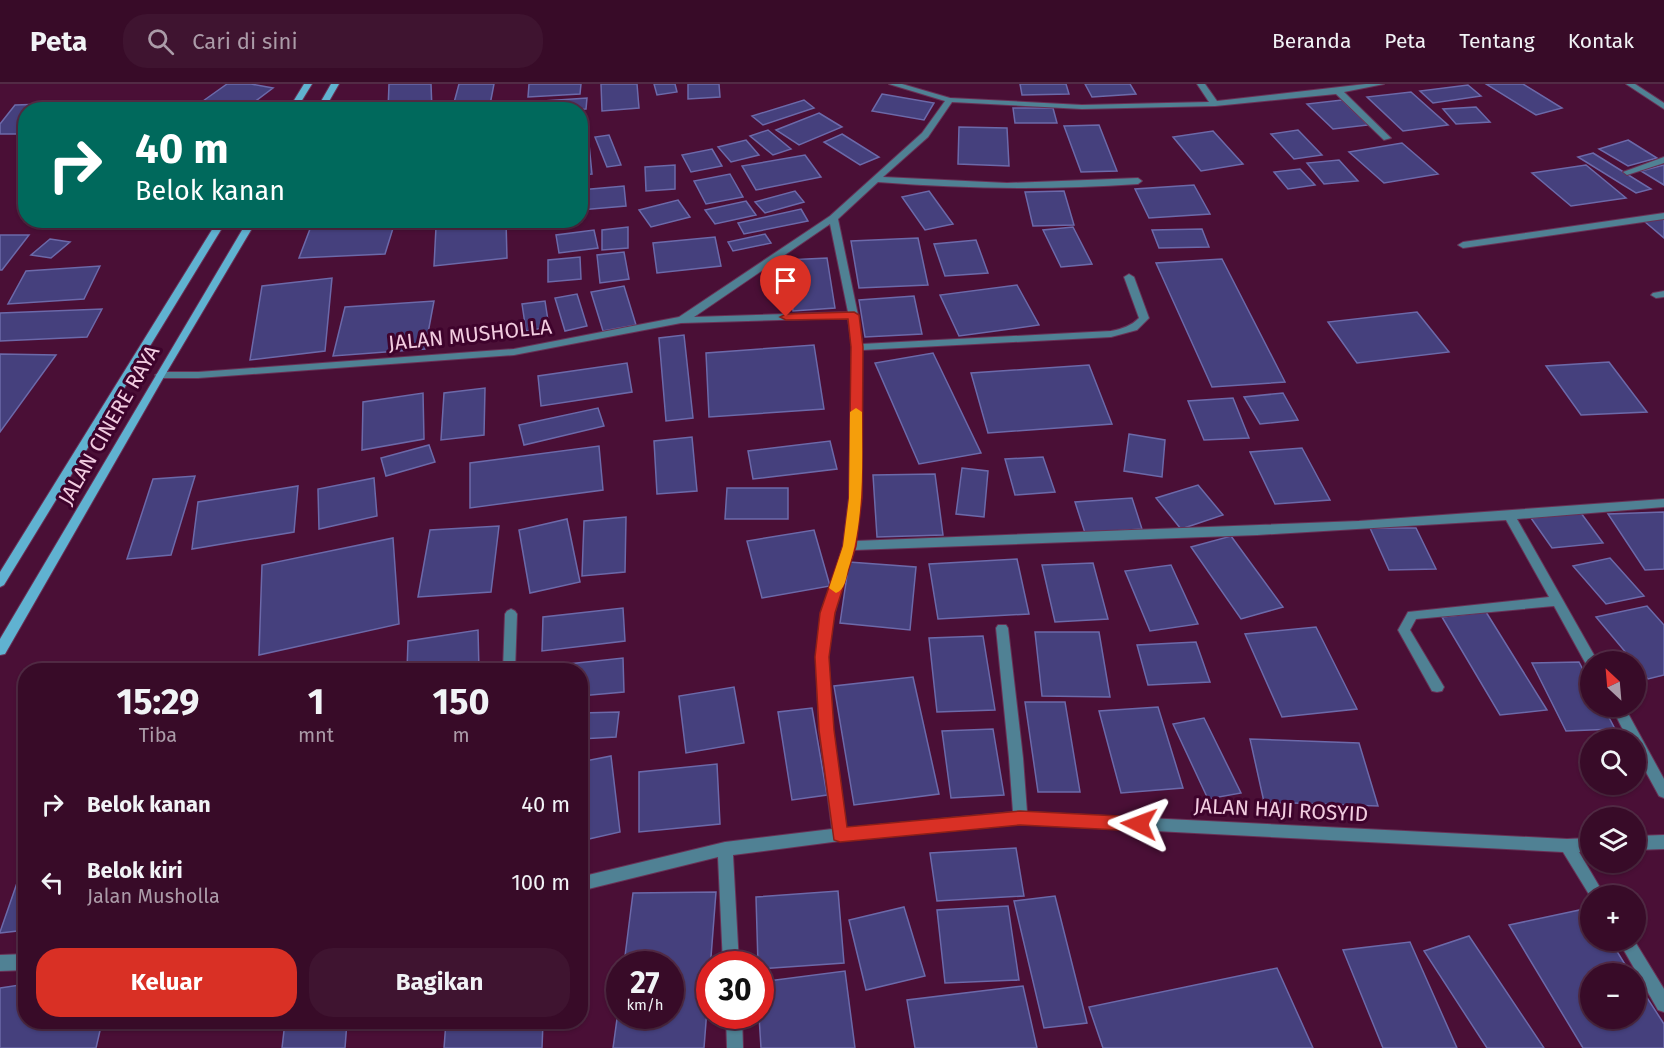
<!DOCTYPE html>
<html lang="id">
<meta charset="utf-8">
<style>
body{margin:0;font-family:"Fira Sans",sans-serif;background:#3f1430;color:#f1f3f6;height:100vh;display:flex;flex-direction:column;font-size:22px;white-space:nowrap}
*{box-sizing:border-box;margin:0}
p{font-size:20px;color:#ab9ba8}
.icon{flex:none;width:33px;height:33px;fill:none;stroke:currentColor;stroke-width:2;stroke-linecap:round;stroke-linejoin:round}
.map{position:relative;flex:1;overflow:hidden}
.drawer{position:absolute;left:18px;top:579px;width:570px;height:366px;display:flex;flex-direction:column;background:#380b28;border-radius:24px;box-shadow:0 2px 4px #0004,0 0 0 2px #522b45}
.drawer>*{flex:none}
.banner{position:absolute;left:18px;top:18px;width:570px;height:126px;border-radius:24px;box-shadow:0 2px 4px #0004,0 0 0 2px #522b45;background:#00695c;color:#fff;overflow:hidden}
.needle{width:39px;rotate:334deg}
.buttons{position:absolute;left:1580px;top:567px;display:grid;gap:12px}
.buttons a{display:grid;place-items:center;width:66px;height:66px;border-radius:50%;background:#380b28;box-shadow:0 2px 4px #0004,0 0 0 2px #522b45;font-size:30px}
.speed{position:absolute;left:606px;top:867px;display:flex;gap:12px;font-size:30px;font-weight:700;text-align:center}
.speed>*{display:grid;place-content:center;width:78px;height:78px;border-radius:50%;background:#380b28;box-shadow:0 2px 4px #0004,0 0 0 2px #522b45;line-height:1}
.speed small{font-size:15px;font-weight:400}
.speed .limit{border:9px solid #d22;background:#fff;color:#111}
.pin{position:absolute;display:grid;place-items:center;width:51px;height:51px;color:#fff;margin:-62px -26px;border-radius:50% 50% 50% 0;rotate:-45deg;box-shadow:0 0 6px #0007}
.pin .icon{rotate:45deg}
.me{position:absolute;width:66px;margin:-33px;rotate:273deg;stroke-linejoin:round;filter:drop-shadow(0 0 4px #0008)}
.turn{display:flex;align-items:center;gap:21px;height:126px;padding:0 18px;font-size:27px}
.turn .icon{width:78px;height:78px;stroke-width:2.5}
.turn b{display:block;font-size:42px;line-height:51px}
.eta{display:flex;justify-content:space-evenly;align-items:center;height:102px;text-align:center}
.eta b{font-size:36px;font-weight:700;line-height:42px}
.action{display:flex;gap:12px;margin-top:auto;padding:12px 18px}
.action a{flex:1;height:69px;border-radius:24px;background:#d93025;color:#fff;font-size:24px;font-weight:700;line-height:69px;text-align:center}
.action a+a{background:#3f1430;color:#f1f3f6}
ul{padding:0;list-style:none}
li{display:flex;align-items:center;gap:18px;height:78px;padding:0 18px}
li div{flex:1}
li b{display:block;font-size:22px}
li em{font-style:normal}
header{display:flex;align-items:center;gap:36px;box-sizing:border-box;height:84px;padding:0 30px;background:#380b28;border-bottom:2px solid #522b45}
header strong{font-size:28px}
nav{display:flex;gap:33px;margin-inline-start:auto;font-size:21px}
.search{width:420px;height:54px;background:#3f1430;display:flex;align-items:center;gap:15px;box-sizing:border-box;padding:0 21px;border-radius:24px;color:#ab9ba8;font-size:22px}
.map>svg:first-child{display:block}
.building{fill:#45407d;stroke:#6c69a9;stroke-width:1.5}
.lines{fill:none;stroke-linecap:round;stroke-linejoin:round}
.street-casing{stroke:#683155;stroke-width:2}
.secondary-casing{stroke:#683155;stroke-width:2}
.street{fill:#508194;fill-rule:evenodd}
.secondary{fill:#60b2d1;fill-rule:evenodd}
.route{fill:#d93025;stroke:#8d1f18;stroke-width:1.5}
.slow{fill:#f59e0b}
.labels{text-anchor:middle;dominant-baseline:central;stroke-width:6;stroke-linejoin:round;paint-order:stroke}
.street-label{font-size:21px;fill:#f2cce0;stroke:#3e032c}
</style>
<header>
<strong>Peta</strong>
<div class="search"><svg class="icon" aria-label="search" viewBox="0 0 24 24"><circle cx="10" cy="10" r="6"/><path d="M15 15l6 6"/></svg>Cari di sini</div>
<nav><a>Beranda</a><a>Peta</a><a>Tentang</a><a>Kontak</a></nav>
</header>
<div class="map">
<svg width="1664" height="964" viewBox="0 0 1664 964">
<rect width="100%" height="100%" fill="#4a0f36"/>
<path class="building" d="M227 0H251L273 4 245 25 203 17Z
M389 0H431L432 26H388Z
M459 0H494L489 26H452Z
M529 0H581L580 10 528 13Z
M601 0H637L639 24 602 27Z
M654 0H675L677 8 657 11Z
M688 0H719L720 13 688 15Z
M1020 0H1066L1069 10 1022 11Z
M1085 0H1130L1136 10 1092 13Z
M1486 0H1523L1562 24 1536 31Z
M1468 1 1481 12 1433 19 1420 7Z
M1411 8 1448 41 1403 47 1367 13Z
M882 10 934 19 924 36 872 27Z
M587 14 586 25 528 26V18Z
M804 16 814 24 763 41 752 32Z
M1342 16 1368 41 1333 45 1307 20Z
M75 19 71 26H26V50H0V40L15 21Z
M1476 23 1490 38 1456 40 1443 25Z
M1013 24H1053L1057 39H1015Z
M819 29 842 43 799 61 776 46Z
M1099 41 1117 87 1081 88 1064 42Z
M959 43 1007 44 1009 82 958 80Z
M768 46 791 65 773 71 750 52Z
M1298 46 1322 71 1294 75 1271 50Z
M1213 47 1243 80 1201 87 1173 53Z
M588 50 592 90 580 91V51Z
M842 50 879 73 860 81 824 58Z
M609 51 621 81 607 83 595 53Z
M746 56 759 71 731 78 718 63Z
M1628 56 1657 74 1628 82 1599 65Z
M1402 59 1438 90 1384 99 1349 68Z
M712 65 722 82 691 88 682 71Z
M1593 69 1651 105 1636 109 1578 73Z
M805 71 821 93 756 106 742 82Z
M1339 76 1358 97 1324 100 1307 79Z
M675 81V105L646 107 645 83Z
M1586 81 1626 114 1571 122 1532 89Z
M1664 81V101L1641 87Z
M1300 85 1315 101 1288 105 1274 88Z
M730 90 743 113 706 120 694 97Z
M1194 101 1210 130 1149 134 1135 105Z
M624 102 626 122 580 126V106Z
M795 107 804 118 765 129 755 118Z
M929 107 953 140 925 146 902 113Z
M1064 107 1074 141 1033 142 1025 108Z
M678 116 690 133 651 143 639 126Z
M746 117 756 131 715 140 705 126Z
M801 125 808 137 744 150 738 139Z
M1664 134V154L1644 137Z
M506 136 507 174 434 182 436 143Z
M394 141 385 170 299 174 310 145Z
M628 143V164L602 166V146Z
M1073 143 1092 180 1061 183 1043 146Z
M1202 145 1209 163 1159 164 1152 146Z
M594 146 598 164 559 169 556 151Z
M765 150 771 159 733 167 728 158Z
M0 151H29L2 186H0Z
M715 153 721 182 657 189 653 159Z
M918 154 928 201 859 204 851 157Z
M50 155 70 158 51 174 31 171Z
M976 156 988 189 945 192 934 160Z
M624 168 629 195 600 199 597 171Z
M580 173 581 195 548 198V176Z
M827 174 835 224 793 227 786 176Z
M1222 175 1285 298 1212 303 1156 179Z
M100 182 84 215 8 220 26 187Z
M332 194 325 267 250 276 262 202Z
M1017 201 1039 241 959 252 940 211Z
M624 202 636 241 603 247 591 208Z
M577 210 587 242 565 247 555 214Z
M914 212 922 250 865 253 859 216Z
M434 217 425 265 333 272 345 223Z
M545 217 549 243 526 247 522 220Z
M102 225 87 253 0 257V229Z
M1417 228 1449 268 1357 279 1328 238Z
M684 251 693 334 666 337 659 254Z
M814 261 824 325 709 333 706 269Z
M933 269 981 369 919 380 875 279Z
M0 270 56 271 0 348Z
M1609 278 1647 328 1581 331 1546 282Z
M627 279 632 308 541 322 538 292Z
M1089 281 1112 340 988 349 971 289Z
M485 304 484 351 441 356 444 309Z
M423 309 424 355 362 366 363 318Z
M1283 309 1298 336 1260 340 1244 313Z
M1233 314 1249 354 1204 356 1188 317Z
M598 324 604 342 524 361 519 341Z
M1129 350 1165 356 1162 393 1124 387Z
M692 353 697 407 657 410 654 357Z
M830 357 837 385 753 395 748 367Z
M429 361 435 378 386 392 381 374Z
M599 362 603 406 470 424V379Z
M1302 364 1330 416 1275 420 1250 368Z
M1043 373 1055 408 1015 411 1005 375Z
M962 384 988 387 984 433 956 430Z
M935 390 943 451 877 453 873 391Z
M195 392 171 471 127 475 153 395Z
M374 394 377 432 319 445 318 405Z
M1198 401 1223 431 1181 445 1156 414Z
M298 402 294 448 192 465 198 418Z
M727 404H788V435H725Z
M1132 414 1142 445 1085 449 1075 418Z
M1664 428V485L1645 486 1608 430Z
M1581 429 1603 459 1552 464 1531 434Z
M626 433 625 488 582 492 584 437Z
M567 435 580 498 530 509 519 446Z
M499 442 491 508 418 513 430 446Z
M1370 444H1416L1436 485 1389 486Z
M814 446 830 502 762 514 747 457Z
M1231 452 1283 523 1241 535 1191 463Z
M393 454 399 540 259 571 262 481Z
M1610 474 1644 512 1606 520 1573 482Z
M1017 475 1029 530 938 535 929 480Z
M849 478 916 483 910 546 840 539Z
M1093 479 1108 535 1055 538 1042 481Z
M1171 481 1198 540 1150 547 1125 487Z
M1647 522 1664 541V591L1648 595 1596 533Z
M623 524 625 557 542 567 543 533Z
M1486 528 1547 626 1500 631 1442 533Z
M1316 543 1357 625 1282 633 1245 550Z
M478 546 479 586H407L408 557Z
M1035 548H1099L1110 613 1042 612Z
M983 552 995 626 937 628 929 554Z
M1196 558 1210 598 1148 601 1137 561Z
M623 574 624 608 580 612V586H540V583Z
M1579 578 1590 599V622H1603L1615 645 1566 647 1532 579Z
M913 593 939 710 854 721 834 602Z
M734 603 744 659 686 669 679 612Z
M1025 618H1065L1080 708H1038Z
M1158 623 1183 704 1121 709 1099 627Z
M812 624 827 711 792 716 778 628Z
M619 628 616 653 580 655V629Z
M1204 634 1241 709 1208 715 1173 640Z
M993 645 1004 711 951 714 942 647Z
M1250 655 1359 659 1378 722 1264 718Z
M611 672 620 748 580 757V678Z
M717 680 720 740 639 748V688Z
M1016 764 1024 812 937 817 930 769Z
M26 773V846L0 849V848Z
M838 807 844 879 760 885V880H758L756 813Z
M716 808 704 964H613L620 913V932H670V880H624L633 809Z
M1055 812 1087 939 1044 944 1014 817Z
M1008 822 1019 896 945 899 937 826Z
M904 823 925 892 866 906 849 836Z
M1589 824 1590 856H1610L1631 890H1590V934H1635V895L1664 940V964H1583L1509 841Z
M1469 852 1544 964H1487L1424 867Z
M1410 858 1457 964H1383L1343 866Z
M1277 884 1313 964H1103L1089 923Z
M845 887 855 964H761L759 932 760 898Z
M26 900V938H102L96 964H0V904Z
M1023 902 1037 964H915L907 916Z
M285 938H347L345 964H282Z
M446 938H543L542 964H444Z"/>
<g class="lines">
<g class="street-casing">
<path id="street" d="M889 0H902L950 14 1082 21 1209 18 1197 0H1205L1217 17 1366 0H1384L1344 8 1391 54 1384 56 1336 10 1215 22 1082 25 952 18 928 53 883 93 1007 99 1138 94 1142 97 1138 100C1051 106 965 105 878 98L838 135 858 231 862 260 1111 247C1122 245 1131 242 1139 234L1124 193 1129 190 1134 193 1149 234 1137 246 1111 253 862 266 861 414 855 457 1359 437 1664 415V423L1517 435 1598 578H1590V583L1587 582 1554 522 1416 535 1410 546 1444 603 1442 607 1437 608 1432 607 1398 546 1408 528 1549 513 1506 436 1257 451 854 466C843 501 829 537 828 574 827 631 839 688 846 744L1013 728 1009 674 996 544 998 541H1006L1008 544 1023 674 1027 728 1567 755 1590 754V768H1579L1605 812H1590L1563 768 1020 740 840 757 733 771 739 880H723L718 773 580 807V793L725 758 832 745 819 646 816 573 822 529 843 462 849 414 852 263 848 234 681 239 514 271 198 294H160L155 291 160 288H198L514 265 679 233 830 132 922 49 945 17ZM830 140 848 228 694 233Z
M1626 0H1635L1664 19V25Z
M1664 73V79L1627 91 1623 88Z
M1664 129V135L1463 164 1458 161 1463 158Z
M1664 207V213L1656 214 1651 211 1653 209Z
M511 525 515 527 517 530 515 586H503L505 530 507 527Z
M1611 622H1624L1664 695V714L1659 712 1635 668V656H1628Z
M1664 751V765L1635 766V752Z
M1618 856H1634L1664 905V928L1658 926Z
M26 870V886L0 887V871Z
M726 932H742L743 964H727Z"/>
</g>
<g class="secondary-casing">
<path id="secondary" d="M304 0H312L296 26H288Z
M331 0H339L324 26H316Z
M218 136H227L4 501 0 503V488Z
M248 136H257L165 291 5 570 0 571V555Z"/>
</g>
<use href="#street" class="street"/>
<use href="#secondary" class="secondary"/>
</g>
<path class="route" d="M854 228 859 231 863 263 862 414 856 462 835 529 829 573 834 646 847 743 1020 727 1139 733 1145 735 1147 740 1145 745 1139 747 1020 741 840 758 834 756 819 646 815 573 820 529 843 462 849 414 851 263 848 235 786 236 780 233 786 230Z"/>
<path class="slow" d="M856 324 862 328C862 381 865 435 848 486 846 494 845 506 836 509L829 504 843 462 849 414 850 328Z"/>
<g class="labels">
<g class="street-label">
<text transform="translate(470 251) rotate(-6)">JALAN MUSHOLLA</text>
<text transform="translate(109 341) rotate(-60)">JALAN CINERE RAYA</text>
<text transform="translate(1281 726) rotate(3)">JALAN HAJI ROSYID</text>
</g>
</g>
</svg>
<div class="buttons">
<a><svg class="needle" viewBox="-14 -14 28 28"><path d="M0-13l5 13h-10z" fill="#e53935"/><path d="M0 13l5-13h-10z" fill="#ab9ba8"/></svg></a>
<a><svg class="icon" aria-label="search" viewBox="0 0 24 24"><circle cx="10" cy="10" r="6"/><path d="M15 15l6 6"/></svg></a>
<a><svg class="icon" aria-label="layers" viewBox="0 0 24 24"><path d="M12 4l9 5-9 5-9-5zM3 14l9 5 9-5"/></svg></a>
<a>+</a>
<a>−</a>
</div>
<div class="speed"><div>27<small>km/h</small></div><div class="limit">30</div></div>
<div class="pin" style="left:786px;top:233px;background:#d93025"><svg class="icon" aria-label="arrive" viewBox="0 0 24 24"><path d="M6 21V4h12l-3 4 3 4H6"/></svg></div>
<svg class="me" style="left:1139px;top:740px" viewBox="-20 -20 40 40"><path d="M0-17L14 15 0 8-14 15z" fill="#d93025" stroke="#fff" stroke-width="4"/></svg>
<div class="banner">
<div class="turn"><svg class="icon" aria-label="right" viewBox="0 0 24 24"><path d="M7 20v-9h11M14 6l5 5-5 5"/></svg><div><b>40 m</b>Belok kanan</div></div>
</div>
<section class="drawer">
<div class="eta">
<div><b>15:29</b><p>Tiba</p></div>
<div><b>1</b><p>mnt</p></div>
<div><b>150</b><p>m</p></div>
</div>
<ul>
<li><svg class="icon" aria-label="right" viewBox="0 0 24 24"><path d="M7 20v-9h11M14 6l5 5-5 5"/></svg><div><b>Belok kanan</b></div><em>40 m</em></li>
<li><svg class="icon" aria-label="left" viewBox="0 0 24 24"><path d="M17 20v-9H6M10 6l-5 5 5 5"/></svg><div><b>Belok kiri</b><p>Jalan Musholla</p></div><em>100 m</em></li>
</ul>
<div class="action"><a>Keluar</a><a>Bagikan</a></div>
</section>
</div>
